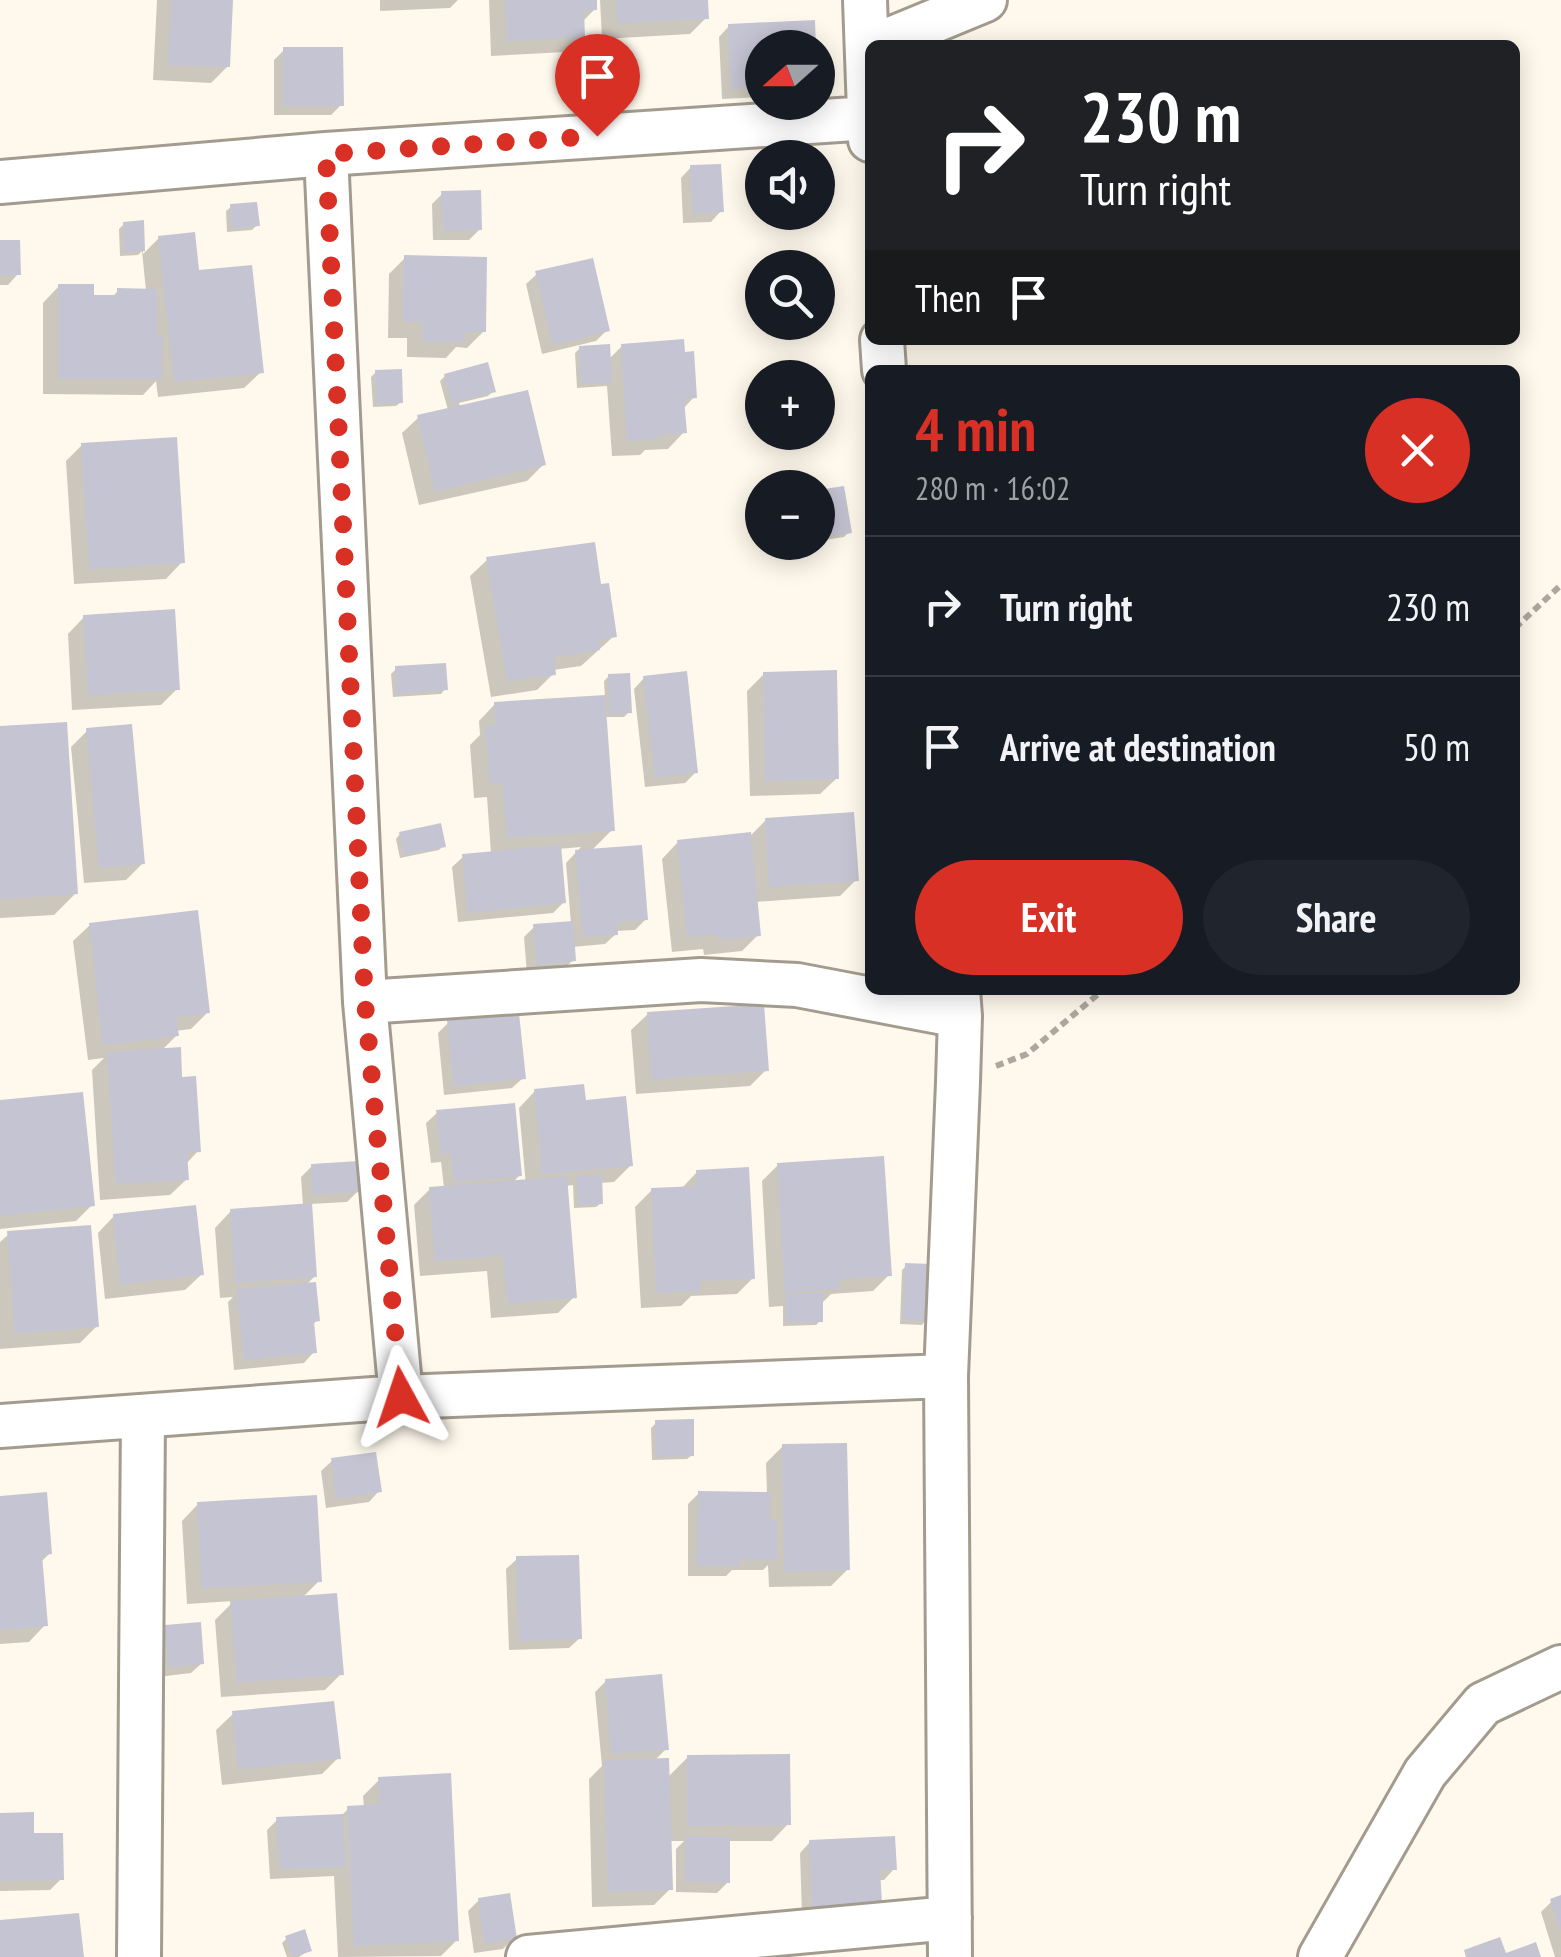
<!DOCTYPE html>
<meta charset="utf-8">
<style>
body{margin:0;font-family:"PT Sans Narrow",sans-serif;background:#20242c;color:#f1f3f6;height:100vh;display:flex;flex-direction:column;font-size:38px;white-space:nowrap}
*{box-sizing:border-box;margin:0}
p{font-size:32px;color:#9ea1a6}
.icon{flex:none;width:55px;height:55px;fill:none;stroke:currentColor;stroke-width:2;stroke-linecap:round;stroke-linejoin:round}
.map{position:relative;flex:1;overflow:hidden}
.sheet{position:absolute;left:865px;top:365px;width:655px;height:630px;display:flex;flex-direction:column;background:#171b24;border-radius:15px;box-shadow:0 5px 25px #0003}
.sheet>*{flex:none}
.banner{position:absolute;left:865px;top:40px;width:655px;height:305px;border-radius:15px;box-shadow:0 5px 25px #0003;background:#202124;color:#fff;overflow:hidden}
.needle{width:65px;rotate:249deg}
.buttons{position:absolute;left:745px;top:30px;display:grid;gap:20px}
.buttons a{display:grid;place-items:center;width:90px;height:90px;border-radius:50%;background:#171b24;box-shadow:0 5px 25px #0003;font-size:50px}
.pin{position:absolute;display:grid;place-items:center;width:85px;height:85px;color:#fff;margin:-102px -42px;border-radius:50% 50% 50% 0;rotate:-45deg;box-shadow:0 0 10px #0007}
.pin .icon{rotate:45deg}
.me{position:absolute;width:110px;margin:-55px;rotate:355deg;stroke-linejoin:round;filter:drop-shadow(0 0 8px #0008)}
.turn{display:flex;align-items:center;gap:35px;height:210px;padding:0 50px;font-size:45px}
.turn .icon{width:130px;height:130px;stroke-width:2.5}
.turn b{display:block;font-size:70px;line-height:85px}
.then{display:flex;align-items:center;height:95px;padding:0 50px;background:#0003;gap:20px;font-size:38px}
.round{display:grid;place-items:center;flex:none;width:105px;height:105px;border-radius:52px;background:#20242c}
.head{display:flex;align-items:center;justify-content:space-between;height:170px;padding:0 50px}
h1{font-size:60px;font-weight:700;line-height:75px;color:#d93025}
.button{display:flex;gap:20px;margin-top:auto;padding:20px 50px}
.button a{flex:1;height:115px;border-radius:60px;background:#d93025;color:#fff;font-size:40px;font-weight:700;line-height:115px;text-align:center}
.button a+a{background:#20242c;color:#f1f3f6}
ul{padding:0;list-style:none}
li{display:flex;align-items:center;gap:30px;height:140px;padding:0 50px;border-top:2px solid #363941}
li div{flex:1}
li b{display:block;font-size:38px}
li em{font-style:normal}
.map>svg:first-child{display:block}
.shadow{fill:#0003}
.building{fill:#c5c4d3}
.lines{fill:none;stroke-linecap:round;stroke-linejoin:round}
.minor-casing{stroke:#a39c8e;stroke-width:48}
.path{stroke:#ada89f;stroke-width:6;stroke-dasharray:8 5;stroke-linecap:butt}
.minor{stroke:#fff;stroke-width:42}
.route{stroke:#d93025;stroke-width:18;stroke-dasharray:0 32.4}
</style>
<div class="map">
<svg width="1561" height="1957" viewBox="0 0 1561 1957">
<rect width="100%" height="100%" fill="#fff9ed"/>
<path class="shadow" d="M157 0H230L228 66 211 83 153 80Z
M380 0H458L450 8 380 11Z
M489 0H594L595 9 582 22 583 36 566 52 491 56Z
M600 0H705L706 18 690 34 602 39Z
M729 26 762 48V97L722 99 719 37Z
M284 50 341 105 331 115H274V60Z
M691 167 721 211 711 222 683 223 681 178Z
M443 193 480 229 469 240H433L432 204Z
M231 207 257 225 252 230 227 232 226 211Z
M142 223 143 254 159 238 197 273 261 372 244 388 158 397 156 381 143 395 43 394V303L59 286 91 298H111L118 291H146L142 251 138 255 120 256 119 229 124 224Z
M0 243 18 274 8 285H0Z
M405 258 484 331 467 348 456 347 446 358 407 357V338H388L389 274Z
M537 274 607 330 596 341 542 354 526 284Z
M622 346 694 397 683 409 684 432 668 449 645 450 640 455 612 456 607 386 577 388 575 353 580 348 608 360Z
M376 372 401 402 396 406 373 407 371 377Z
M445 376 493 391 488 396 459 403 460 407 543 465 527 481 419 505 402 433 419 417 448 410 440 381Z
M82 445 182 562 166 579 74 584 66 461Z
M842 489 849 532 844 537 818 541V493Z
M487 560 599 587 614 636 581 666 553 670V674L537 690 491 697 470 576Z
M84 617 177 689 161 705 72 710 68 634Z
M396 669 445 689 441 694 393 697 391 674Z
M764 674 837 778 820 794 750 796 747 691Z
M609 676 629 712 624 717H604L612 830 591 851 646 919 635 930 616 931V934L605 944 572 947 573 960 562 971 527 974 524 937 534 927 571 924 566 863 581 847 558 849 564 902 553 913 458 922 452 867 463 857 491 854 487 797 474 798 470 745 480 735 479 721 495 704 605 697 604 681Z
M644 678 696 772 685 783 645 787 634 689Z
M0 729 76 893 54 915 0 918Z
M87 731 143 863 126 880 84 883 71 747Z
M766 820 856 880 840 896 755 902 758 935 742 951 704 955 703 949 672 952 662 859 678 842 751 835Z
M400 834 443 846 439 850 400 858 396 839Z
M90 925 208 1012 191 1029 175 1031 176 1036 161 1051 180 1080 198 1151 186 1164 187 1179 170 1195 100 1200 92 1070 104 1058 88 1060 73 941Z
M648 1014 766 1070 750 1086 636 1094 631 1030Z
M448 1023 523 1078 512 1088 444 1095 438 1033Z
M535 1091 584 1103 630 1166 614 1182 600 1183 601 1203 596 1207 574 1208 573 1185 566 1186 574 1297 558 1313 491 1318 487 1271 420 1276 414 1205 430 1189 444 1188 441 1162 431 1163 426 1123 437 1113 520 1175 512 1183 526 1186 519 1108Z
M0 1103 92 1205 76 1221 0 1229Z
M778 1165 889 1275 873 1291 831 1294 821 1304V1320L816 1325 783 1326V1306L769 1307 762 1181Z
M312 1166 358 1191 347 1202 310 1204 315 1276 305 1286 317 1320 312 1326 314 1352 304 1363 234 1370 228 1302 233 1297 220 1298 215 1228 231 1211 303 1206 301 1177Z
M697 1172 753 1278 737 1294 691 1296 681 1306 641 1308 635 1207 652 1190 681 1189Z
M114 1216 202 1274 185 1290 105 1299 98 1233Z
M9 1234 97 1326 80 1343 0 1349V1242Z
M906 1266 926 1320 922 1325 900 1324 902 1270Z
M656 1423 692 1455 687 1459 652 1460 651 1428Z
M783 1446 848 1569 831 1586 769 1587 768 1565 763 1570H732L726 1576H688V1504L699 1493 767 1494 766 1463Z
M332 1461 379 1491 369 1502 326 1508 321 1471Z
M0 1498 50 1553 40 1563 45 1625 29 1642 0 1644Z
M198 1504 319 1581 302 1598 341 1674 325 1690 221 1697 215 1620 234 1601 187 1604 182 1521Z
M517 1559 580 1638 569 1648 509 1650 506 1569Z
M166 1628 202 1663 191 1673 158 1677 155 1638Z
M606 1681 666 1749 654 1761 667 1778 688 1757 788 1824 772 1841H728V1882L717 1893 676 1892V1849L684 1841H669L670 1889 654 1905 592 1907 589 1779 602 1766 595 1692Z
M233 1714 338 1758 322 1774 222 1785 216 1730Z
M380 1779 457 1940 441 1956 338 1957 334 1876 270 1879 267 1830 277 1820 341 1816 348 1809 364 1808 363 1796Z
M0 1815 32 1835 61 1879 50 1890 0 1891Z
M810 1842 894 1869 884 1880H878L879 1902 869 1912 802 1915 800 1853Z
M1561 1898V1957H1555L1541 1912 1552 1901Z
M479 1900 514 1938 503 1949 474 1953 468 1911Z
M287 1938 309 1950 299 1957H287L282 1943Z"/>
<path class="building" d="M171 0H233L230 67 168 65Z
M505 0H597V10L584 11 585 37 507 41Z
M616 0H708L709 19 617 23Z
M815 20 816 48H762V88L731 89 728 24Z
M283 47H343L344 106H283Z
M721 164 724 212 693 214 690 165Z
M481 190 482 230 443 231 441 191Z
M257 202 260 226 231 228 230 204Z
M144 220 145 251 124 253 123 222Z
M195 232 199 270 252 265 264 373 174 382 158 236Z
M0 240H20L21 275H0Z
M404 255 487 257 486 332H465V342H422L423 322H403Z
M593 258 610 331 553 345 535 271Z
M58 284H94V295H117V288L157 289V337L162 336V379H58Z
M684 339 685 352 694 351 697 398 684 399 687 433 659 435V439L627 441 621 344Z
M610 344 612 383 581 384 579 346Z
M488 362 496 392 451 403 444 374Z
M402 369 403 403 377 404 375 370Z
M528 390 546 465 435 491 417 415Z
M177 437 185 563 89 569 81 443Z
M844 486 852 533 822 538 818 513V490Z
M595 542 601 584 609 583 617 637 599 640 600 650 554 657 556 675 507 681 486 557Z
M175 609 180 690 88 695 83 615Z
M446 663 448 690 396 694 395 666Z
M837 670 839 779 765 781 763 672Z
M687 671 698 773 655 778 643 676Z
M630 673 632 713 609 714 608 674Z
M605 695 615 831 507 838 502 782 490 783 485 726 496 725 494 702Z
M67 722 78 894 0 899V726Z
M132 724 145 864 99 868 86 728Z
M854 812 859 881 769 887 765 818Z
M441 823 446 847 404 855 399 832Z
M751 832 761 936 719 940 718 934 687 937 677 840Z
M561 845 566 903 468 913 462 854Z
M642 845 648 920 617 922 618 935 583 937 575 850Z
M198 910 210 1013 176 1017 179 1036 103 1045 89 923Z
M573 921 576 961 537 965 533 924Z
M764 1004 769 1071 651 1079 647 1012Z
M519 1013 526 1079 454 1086 447 1020Z
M181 1047 182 1077 196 1076 201 1152 187 1153 189 1180 116 1184 107 1052Z
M584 1084 586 1100 626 1096 633 1166 542 1174 534 1089Z
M83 1092 95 1206 0 1216V1100Z
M515 1103 522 1176 454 1182 451 1153 441 1154 436 1110Z
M884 1156 892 1276 839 1279V1289L785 1292 777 1163Z
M359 1161 361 1192 313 1195 311 1164Z
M749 1167 755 1279 700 1281V1291L656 1293 651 1188 697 1186 696 1170Z
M577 1175H602L603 1204 578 1205Z
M567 1176 577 1298 507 1303 503 1256 435 1261 429 1187Z
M312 1203 317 1277 235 1283 230 1209Z
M196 1205 204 1275 120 1284 113 1214Z
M91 1225 99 1327 15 1334 7 1231Z
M905 1263 931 1264 929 1321 903 1320Z
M316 1282 320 1321 314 1322 317 1353 244 1360 237 1289Z
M786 1293H823V1322H786Z
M694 1419V1456L656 1457 655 1420Z
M847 1443 850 1570 784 1572 782 1444Z
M376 1452 382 1492 336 1499 331 1458Z
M698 1491 770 1492V1520H777V1560H739L740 1566H697Z
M47 1492 52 1554 42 1555 48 1626 0 1630V1496Z
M317 1495 322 1582 202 1588 197 1502Z
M579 1555 582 1639 519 1641 516 1556Z
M337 1593 344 1675 237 1682 230 1601Z
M201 1622 204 1664 168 1667 165 1625Z
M662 1674 669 1750 611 1754 605 1679Z
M334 1701 341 1759 238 1769 232 1711Z
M790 1754 791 1825 687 1826V1755Z
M669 1758 673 1890 608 1892 604 1760Z
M451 1773 459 1941 354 1946 347 1806 380 1804 378 1777Z
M34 1812V1833H63L64 1880 0 1881V1813Z
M343 1814 346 1867 280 1869 276 1817Z
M686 1836 730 1837V1883L685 1882Z
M895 1836 897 1870H880L882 1903 812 1906 809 1840Z
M510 1893 517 1939 484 1944 478 1898Z
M1561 1895V1930H1560L1550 1899Z
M79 1913 84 1957H0V1920Z
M305 1929 312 1951 293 1957 285 1936Z
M1500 1937 1506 1953 1536 1942 1541 1957H1466L1464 1950Z"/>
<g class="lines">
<g class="minor-casing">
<path id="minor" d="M865 0 870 140
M876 45 985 0
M326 154 365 1002 401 1397
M0 182 326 154 869 118
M882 340 884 370
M365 1002 701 980 797 985 960 1016
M0 1426 401 1397 946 1376
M139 1957 143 1416
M528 1957 950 1918
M950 1957 946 1376 958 1082 960 1016 958 990
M1320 1957 1425 1773 1483 1704 1561 1667"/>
</g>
<path class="path" d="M1515 628 1561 585
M996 1066 1027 1054 1103 990"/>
<use href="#minor" class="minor"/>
</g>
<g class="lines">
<path class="route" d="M401 1397 365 1002 326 154 597 136"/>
</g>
</svg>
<div class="buttons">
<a><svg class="needle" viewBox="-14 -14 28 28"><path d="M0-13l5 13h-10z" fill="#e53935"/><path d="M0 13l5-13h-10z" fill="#9ea1a6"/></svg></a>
<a><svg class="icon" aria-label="sound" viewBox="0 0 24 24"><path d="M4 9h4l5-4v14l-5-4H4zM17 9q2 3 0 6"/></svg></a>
<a><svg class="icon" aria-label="search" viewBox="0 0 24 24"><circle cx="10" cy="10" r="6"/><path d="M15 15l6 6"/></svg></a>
<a>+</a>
<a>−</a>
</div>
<div class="pin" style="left:597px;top:136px;background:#d93025"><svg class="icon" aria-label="arrive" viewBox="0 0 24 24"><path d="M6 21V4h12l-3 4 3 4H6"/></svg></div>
<svg class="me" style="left:401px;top:1397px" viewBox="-20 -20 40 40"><path d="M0-17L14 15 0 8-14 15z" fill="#d93025" stroke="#fff" stroke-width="4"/></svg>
<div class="banner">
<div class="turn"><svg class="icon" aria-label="right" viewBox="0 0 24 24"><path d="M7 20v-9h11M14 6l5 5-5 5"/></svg><div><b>230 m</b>Turn right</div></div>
<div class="then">Then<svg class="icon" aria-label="arrive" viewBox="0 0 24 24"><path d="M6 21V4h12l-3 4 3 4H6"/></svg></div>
</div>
<section class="sheet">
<div class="head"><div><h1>4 min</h1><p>280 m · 16:02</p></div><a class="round" style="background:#d93025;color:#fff"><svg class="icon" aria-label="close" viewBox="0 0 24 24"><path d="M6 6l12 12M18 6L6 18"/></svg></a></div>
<ul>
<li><svg class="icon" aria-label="right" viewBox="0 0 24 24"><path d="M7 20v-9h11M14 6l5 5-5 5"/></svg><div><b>Turn right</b></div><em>230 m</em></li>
<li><svg class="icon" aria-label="arrive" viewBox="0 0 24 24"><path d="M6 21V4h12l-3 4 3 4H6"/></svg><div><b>Arrive at destination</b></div><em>50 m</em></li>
</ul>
<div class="button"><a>Exit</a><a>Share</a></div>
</section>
</div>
